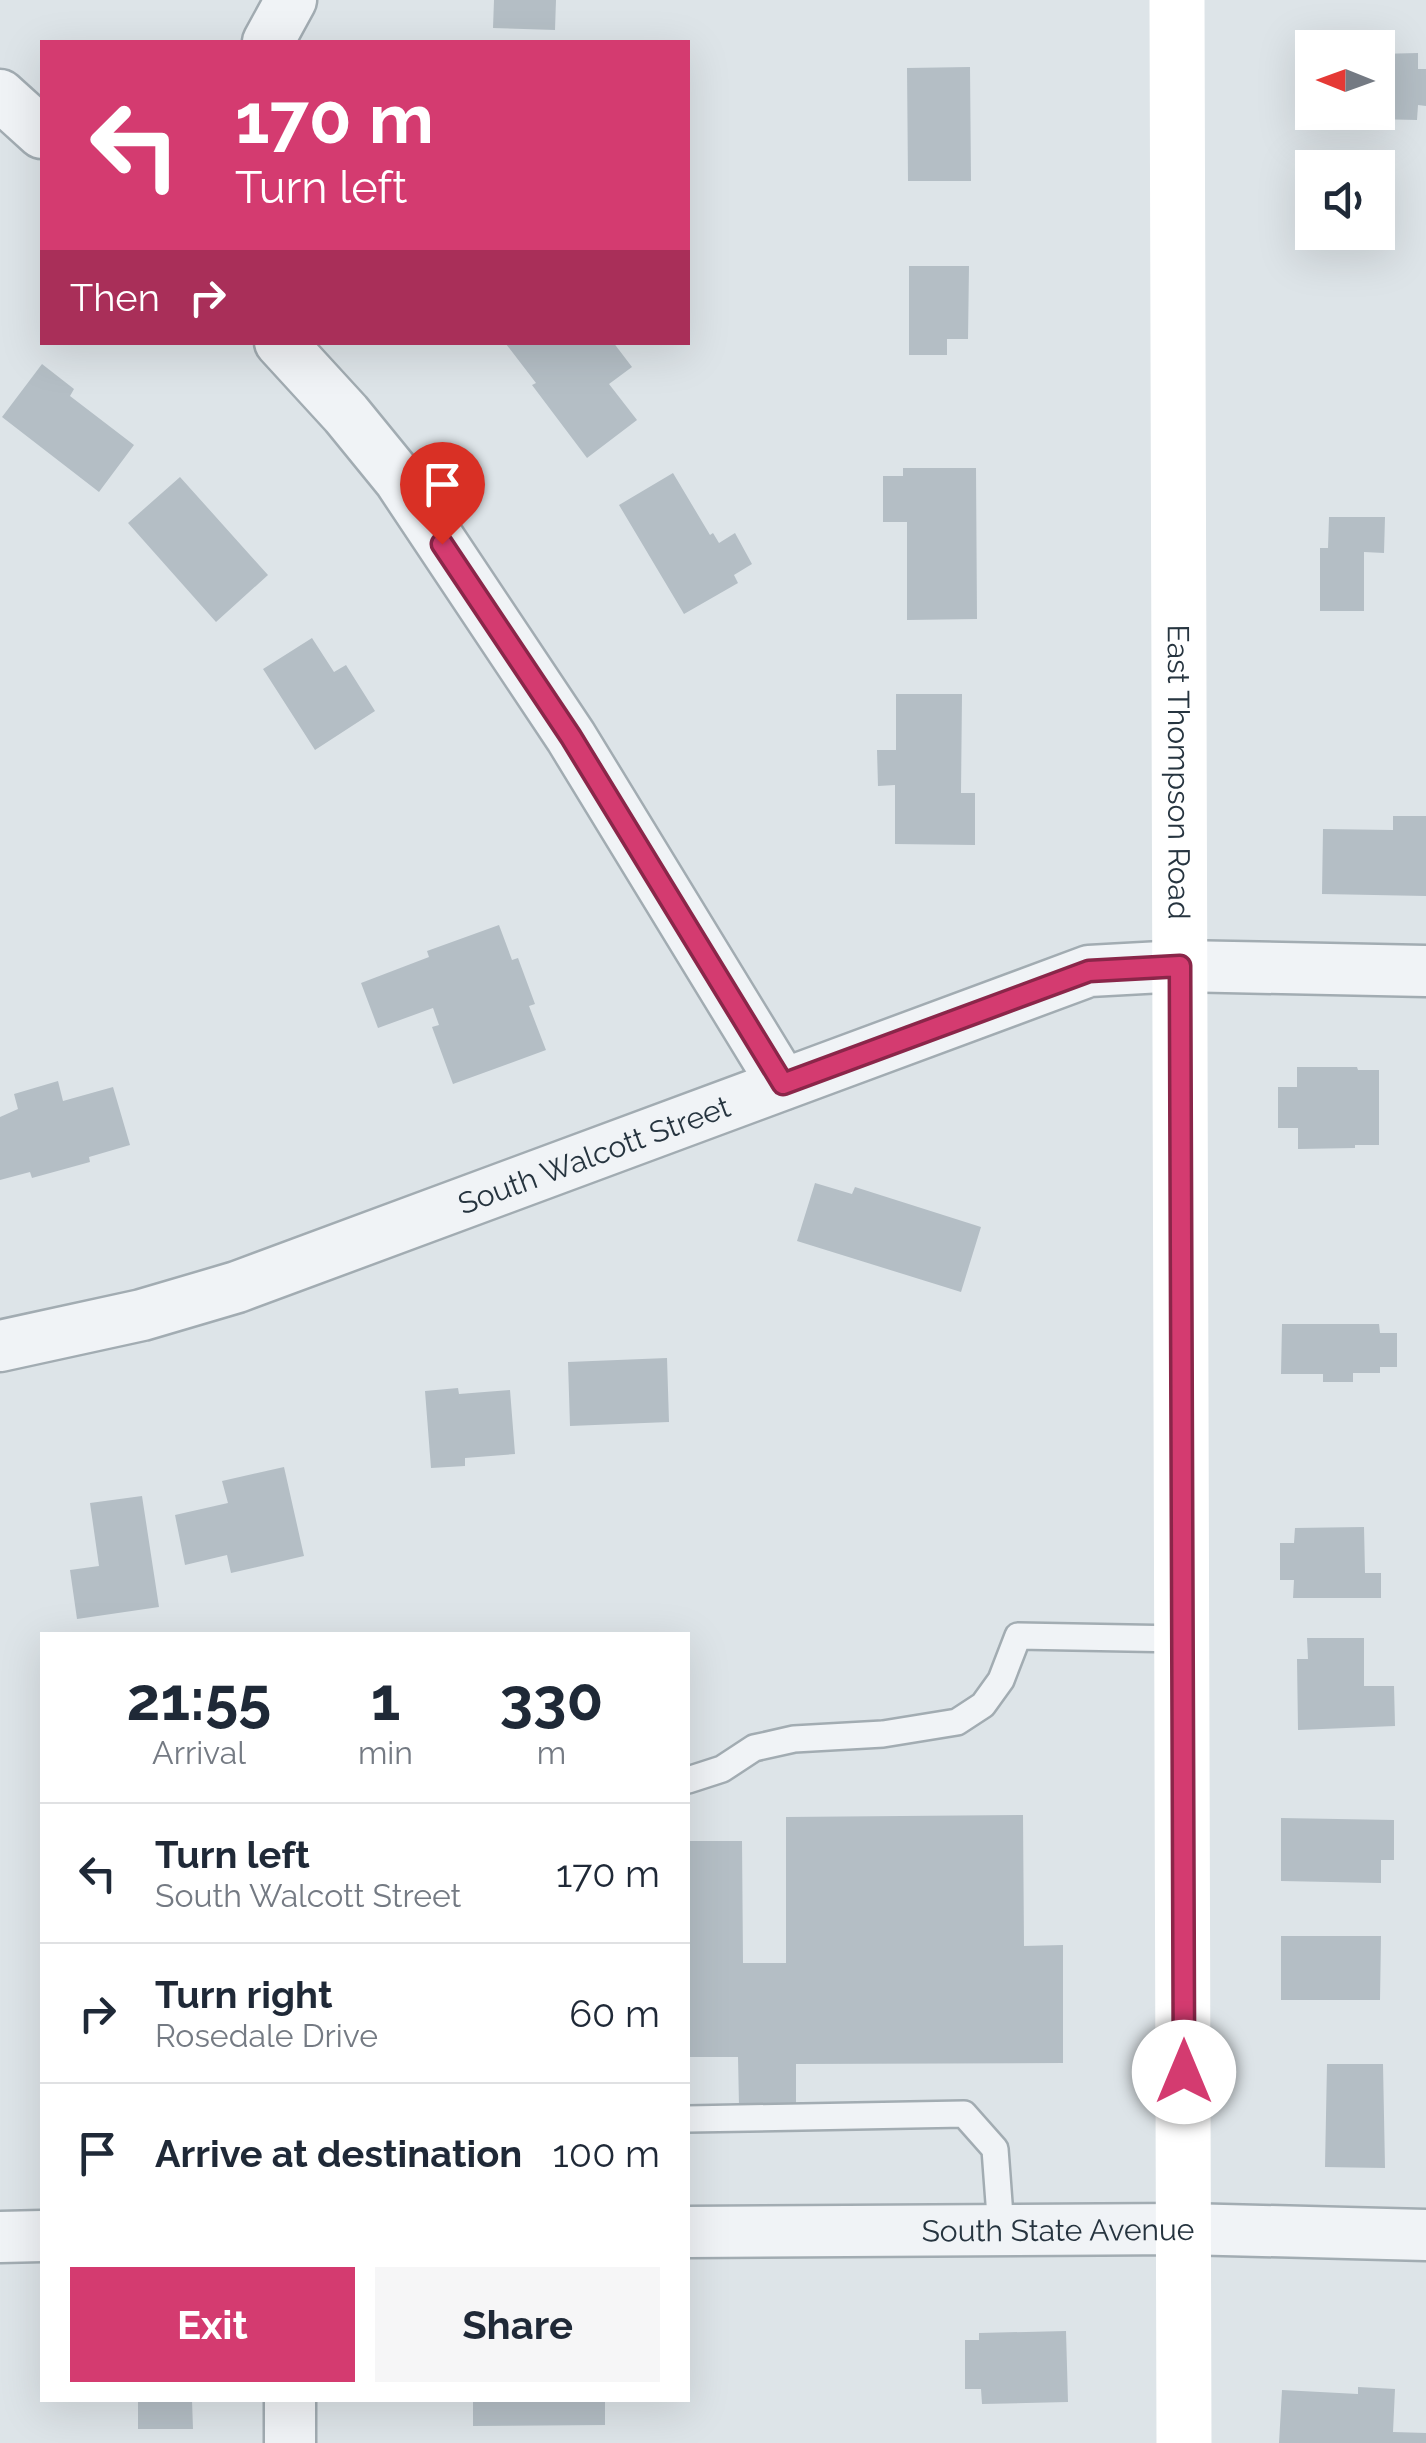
<!DOCTYPE html>
<style>
body{margin:0;font-family:Raleway,sans-serif;background:#f6f6f7;color:#1f2937;height:100vh;display:flex;flex-direction:column;font-size:38px;white-space:nowrap}
*{box-sizing:border-box;margin:0}
p{font-size:32px;color:#747a83}
.icon{flex:none;width:55px;height:55px;fill:none;stroke:currentColor;stroke-width:2;stroke-linecap:round;stroke-linejoin:round}
.map{position:relative;flex:1;overflow:hidden}
.sheet{position:absolute;left:40px;top:1632px;width:650px;height:770px;display:flex;flex-direction:column;background:#fff;border-radius:0px;box-shadow:0 10px 40px #0002}
.sheet>*{flex:none}
.guide{position:absolute;left:40px;top:40px;width:650px;height:305px;border-radius:0px;box-shadow:0 10px 40px #0002;background:#d43b70;color:#fff;overflow:hidden}
.needle{width:65px;rotate:271deg}
.buttons{position:absolute;left:1295px;top:30px;display:grid;gap:20px}
.buttons a{display:grid;place-items:center;width:100px;height:100px;border-radius:0px;background:#fff;box-shadow:0 10px 40px #0002;font-size:50px}
.pin{position:absolute;display:grid;place-items:center;width:85px;height:85px;color:#fff;margin:-102px -42px;border-radius:50% 50% 50% 0;rotate:-45deg;box-shadow:0 0 10px #0007}
.pin .icon{rotate:45deg}
.me{position:absolute;width:110px;margin:-55px;rotate:0deg;stroke-linejoin:round;filter:drop-shadow(0 0 8px #0008)}
.turn{display:flex;align-items:center;gap:35px;height:210px;padding:0 30px;font-size:45px}
.turn .icon{width:130px;height:130px;stroke-width:2.5}
.turn b{display:block;font-size:70px;line-height:85px}
.then{display:flex;align-items:center;height:95px;padding:0 30px;background:#0003;gap:20px;font-size:38px}
.eta{display:flex;justify-content:space-evenly;align-items:center;height:170px;text-align:center}
.eta b{font-size:60px;font-weight:700;line-height:70px}
.primary-button{display:flex;gap:20px;margin-top:auto;padding:20px 30px}
.primary-button a{flex:1;height:115px;border-radius:0px;background:#d43b70;color:#fff;font-size:40px;font-weight:700;line-height:115px;text-align:center}
.primary-button a+a{background:#f6f6f7;color:#1f2937}
ul{padding:0;list-style:none}
li{display:flex;align-items:center;gap:30px;height:140px;padding:0 30px;border-top:2px solid #e0e1e3}
li div{flex:1}
li b{display:block;font-size:38px}
li em{font-style:normal}
.map>svg:first-child{display:block}
.building{fill:#b4bec5}
.lines{fill:none;stroke-linecap:round;stroke-linejoin:round}
.lane-casing{stroke:#a2acb2;stroke-width:30}
.street-casing{stroke:#a2acb2;stroke-width:55}
.lane{stroke:#f0f3f6;stroke-width:25}
.street{stroke:#f0f3f6;stroke-width:50}
.secondary{stroke:#fff;stroke-width:55}
.route-casing{stroke:#8a2649;stroke-width:25}
.route{stroke:#d43b70;stroke-width:18}
.labels{text-anchor:middle;dominant-baseline:central;stroke-width:10;stroke-linejoin:round;paint-order:stroke}
.street-label{font-size:30px;fill:#26343f;stroke:#edf2f6}
</style>
<div class="map">
<svg width="1426" height="2443" viewBox="0 0 1426 2443">
<rect width="100%" height="100%" fill="#dde4e8"/>
<path class="building" d="M494 0H556L555 30 493 28Z
M1418 53V69H1426V106L1418 105 1417 120 1330 118V112H1378V54Z
M970 67 971 181H908L907 68Z
M909 266H969L968 339H947V355H909Z
M508 342H613L632 367 609 384 637 420 587 458 532 385 536 383 506 344Z
M42 364 74 389 70 396 134 445 99 492 2 417Z
M903 468H976L977 619 907 620V522H883V476H903Z
M673 473 710 535 713 533 719 543 735 533 752 564 734 575 738 583 684 614 619 505Z
M180 477 268 575 216 622 128 523Z
M1329 517H1385L1384 553 1364 552V611H1320V548H1328Z
M312 638 334 672 346 665 375 711 315 750 263 669Z
M896 694H962L961 793H975V845L895 844V785L878 786 877 750H896Z
M1393 816H1426V896L1322 894 1323 829 1393 830Z
M499 925 512 960 518 958 535 1004 529 1006 546 1050 453 1084 432 1027 439 1025 433 1008 378 1028 361 983 429 957 427 951Z
M1297 1067H1357L1358 1070H1379V1145H1355V1148L1298 1149V1128H1278V1087H1297Z
M58 1081 63 1101 113 1087 130 1145 89 1157 90 1162 32 1178 30 1172 0 1180V1117L18 1109 14 1094Z
M815 1183 852 1194 855 1187 981 1227 961 1292 797 1241Z
M1282 1324H1379L1380 1333H1397V1367H1380V1373H1353V1382H1323V1374H1281Z
M667 1358 669 1422 570 1426 568 1362Z
M458 1388 459 1394 510 1390 515 1454 465 1458V1466L431 1468 425 1391Z
M284 1467 304 1556 231 1573 227 1555 185 1565 175 1515 228 1503 222 1481Z
M142 1496 159 1607 77 1619 70 1570 99 1566 90 1503Z
M1364 1527 1365 1573H1381V1598H1293L1294 1580H1280V1543H1294L1295 1528Z
M1307 1638H1364V1686H1394L1395 1726 1298 1730 1297 1659H1308Z
M1023 1815 1024 1946 1063 1945V2063L796 2064V2106H739L738 2057H688V1841H742L743 1963H786V1817Z
M1281 1818 1394 1820V1860H1381V1883L1281 1881Z
M1281 1936H1381L1380 2000H1281Z
M1327 2064H1383L1385 2168 1325 2167Z
M1066 2331 1068 2402 982 2404 981 2389H965V2340H979V2333Z
M1358 2387 1395 2389 1393 2432 1426 2433V2443H1279L1282 2390 1358 2394Z
M138 2400H192L193 2429H138Z
M473 2400H605V2425L473 2426Z"/>
<g class="lines">
<g class="lane-casing">
<path id="lane" d="M688 1780 722 1769 754 1748 794 1739 883 1734 957 1722 983 1705 1001 1680 1018 1636 1183 1639
M688 2119 964 2114 995 2149 1001 2230"/>
</g>
<g class="street-casing">
<g id="street">
<path d="M268 42 291 0"/>
<path d="M0 95 42 133"/>
<path d="M280 342 346 414 399 479 571 737 783 1084"/>
<path id="s1" d="M0 1346 142 1315 237 1287 1089 971 1180 966 1426 971"/>
<path id="s2" d="M688 2232 1185 2229 1426 2235"/>
<path d="M0 2237 42 2236"/>
<path d="M290 2400V2443"/>
</g>
</g>
<use href="#lane" class="lane"/>
<use href="#street" class="street"/>
<path class="secondary" id="s3" d="M1177 0 1184 2443"/>
</g>
<g class="lines">
<g class="route-casing">
<path id="route" d="M442 544 571 737 783 1084 1089 971 1180 966 1184 2072"/>
</g>
<use href="#route" class="route"/>
</g>
<g class="labels">
<g class="street-label">
<text stroke="none"><textPath href="#s3" startOffset="772">East Thompson Road</textPath></text>
<text stroke="none"><textPath href="#s1" startOffset="625">South Walcott Street</textPath></text>
<text stroke="none"><textPath href="#s2" startOffset="370">South State Avenue</textPath></text>
</g>
</g>
</svg>
<div class="buttons">
<a><svg class="needle" viewBox="-14 -14 28 28"><path d="M0-13l5 13h-10z" fill="#e53935"/><path d="M0 13l5-13h-10z" fill="#747a83"/></svg></a>
<a><svg class="icon" aria-label="sound" viewBox="0 0 24 24"><path d="M4 9h4l5-4v14l-5-4H4zM17 9q2 3 0 6"/></svg></a>
</div>
<div class="pin" style="left:442px;top:544px;background:#d93025"><svg class="icon" aria-label="arrive" viewBox="0 0 24 24"><path d="M6 21V4h12l-3 4 3 4H6"/></svg></div>
<svg class="me" style="left:1184px;top:2072px" viewBox="-20 -20 40 40"><circle r="19" fill="#fff"/><path d="M0-13L10 11 0 6-10 11z" fill="#d43b70"/></svg>
<div class="guide">
<div class="turn"><svg class="icon" aria-label="left" viewBox="0 0 24 24"><path d="M17 20v-9H6M10 6l-5 5 5 5"/></svg><div><b>170 m</b>Turn left</div></div>
<div class="then">Then<svg class="icon" aria-label="right" viewBox="0 0 24 24"><path d="M7 20v-9h11M14 6l5 5-5 5"/></svg></div>
</div>
<section class="sheet">
<div class="eta">
<div><b>21:55</b><p>Arrival</p></div>
<div><b>1</b><p>min</p></div>
<div><b>330</b><p>m</p></div>
</div>
<ul>
<li><svg class="icon" aria-label="left" viewBox="0 0 24 24"><path d="M17 20v-9H6M10 6l-5 5 5 5"/></svg><div><b>Turn left</b><p>South Walcott Street</p></div><em>170 m</em></li>
<li><svg class="icon" aria-label="right" viewBox="0 0 24 24"><path d="M7 20v-9h11M14 6l5 5-5 5"/></svg><div><b>Turn right</b><p>Rosedale Drive</p></div><em>60 m</em></li>
<li><svg class="icon" aria-label="arrive" viewBox="0 0 24 24"><path d="M6 21V4h12l-3 4 3 4H6"/></svg><div><b>Arrive at destination</b></div><em>100 m</em></li>
</ul>
<div class="primary-button"><a>Exit</a><a>Share</a></div>
</section>
</div>
